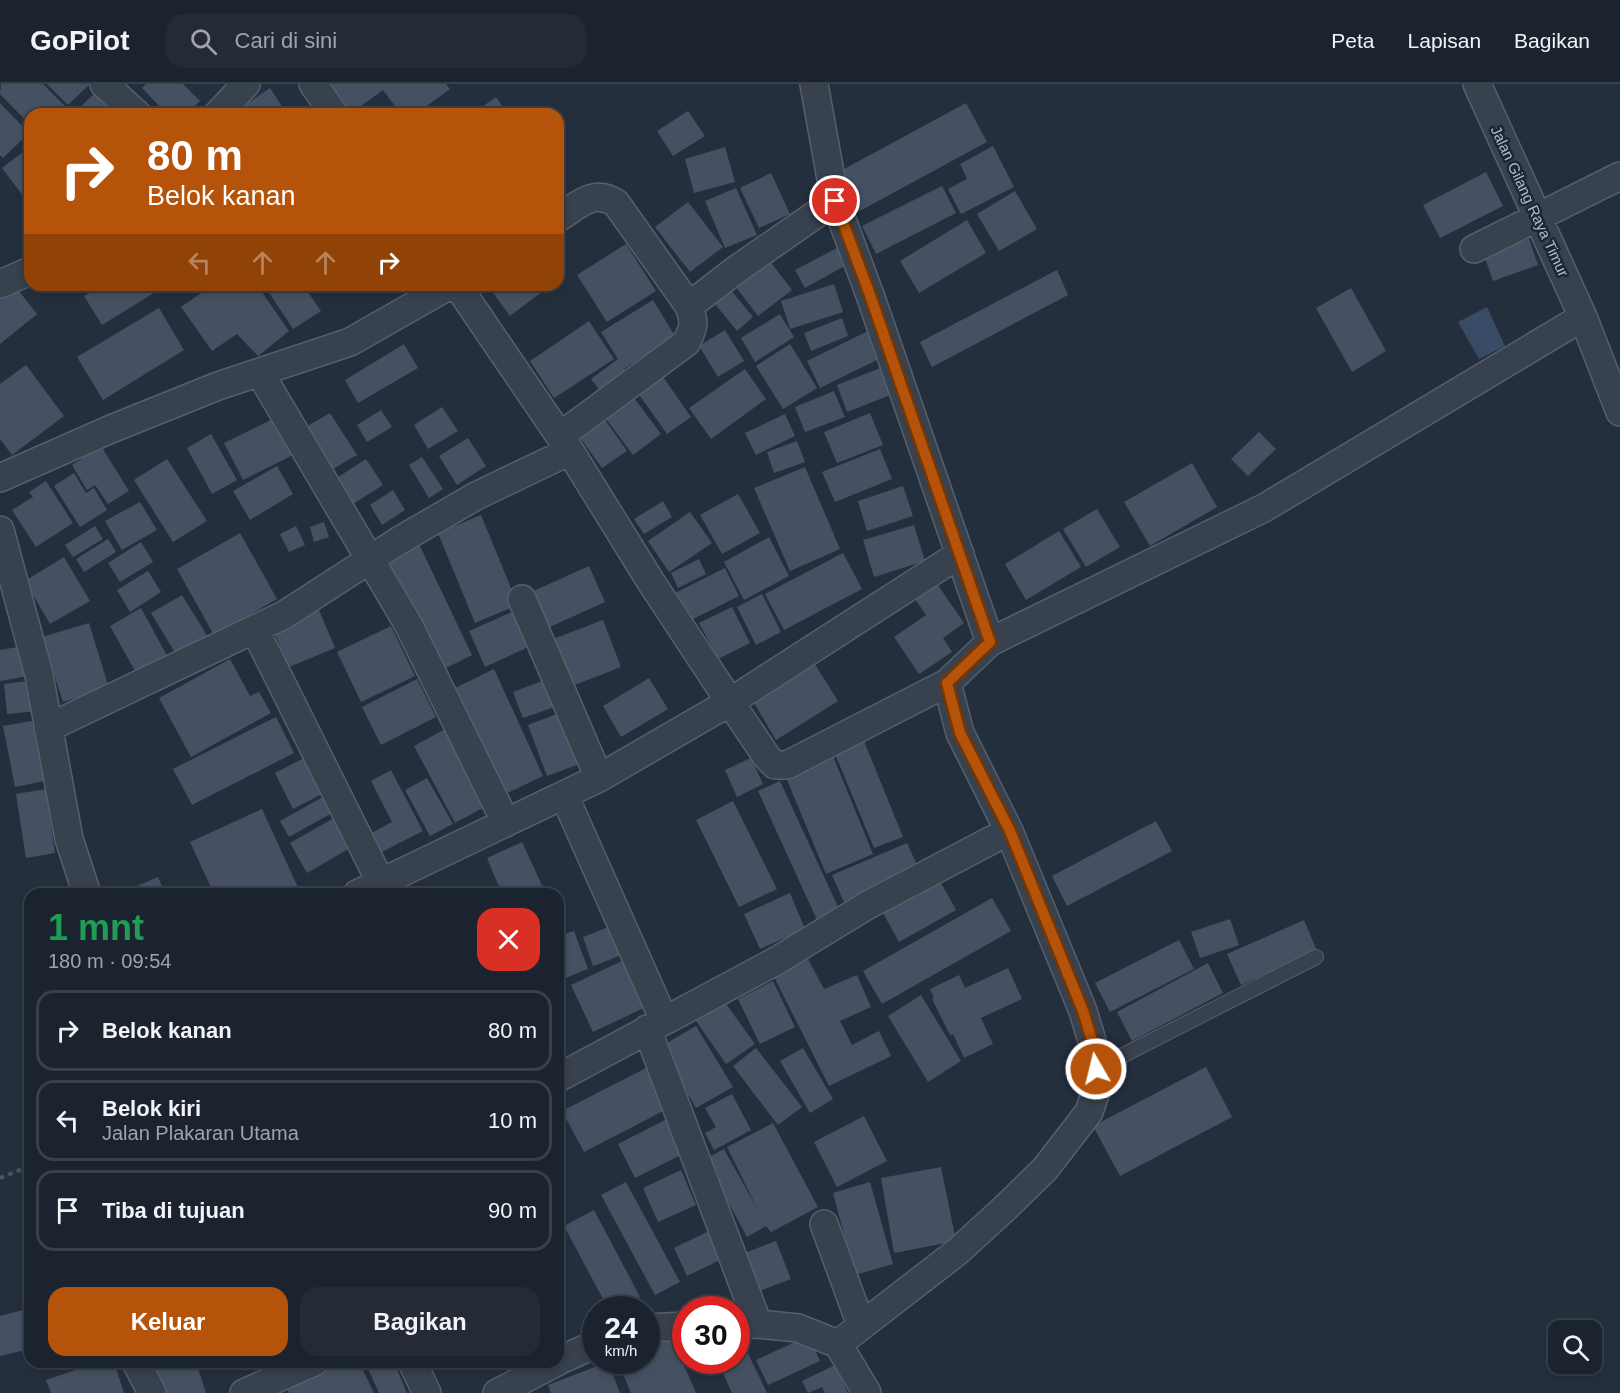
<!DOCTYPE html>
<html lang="id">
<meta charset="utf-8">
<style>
body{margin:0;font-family:Helvetica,sans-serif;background:#242b36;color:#f1f3f6;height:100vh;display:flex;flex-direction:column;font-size:22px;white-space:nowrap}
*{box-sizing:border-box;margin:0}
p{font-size:20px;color:#a0a4aa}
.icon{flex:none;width:33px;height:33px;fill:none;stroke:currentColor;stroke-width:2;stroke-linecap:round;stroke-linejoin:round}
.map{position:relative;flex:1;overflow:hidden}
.side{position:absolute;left:24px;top:804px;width:540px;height:480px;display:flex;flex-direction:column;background:#1b232e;border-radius:18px;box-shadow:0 3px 9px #0003,0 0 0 2px #39404a}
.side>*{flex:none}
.hud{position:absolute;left:24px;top:24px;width:540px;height:183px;border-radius:18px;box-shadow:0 3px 9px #0003,0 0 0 2px #39404a;background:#b45309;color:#fff;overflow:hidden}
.controls{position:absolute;left:1548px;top:1236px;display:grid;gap:12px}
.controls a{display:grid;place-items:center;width:54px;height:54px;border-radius:12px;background:#1b232e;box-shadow:0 3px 9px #0003,0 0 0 2px #39404a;font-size:30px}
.speed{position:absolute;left:582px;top:1212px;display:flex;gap:12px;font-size:30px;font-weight:700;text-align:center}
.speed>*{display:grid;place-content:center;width:78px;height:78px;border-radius:50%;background:#1b232e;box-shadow:0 3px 9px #0003,0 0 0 2px #39404a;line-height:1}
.speed small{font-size:15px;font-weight:400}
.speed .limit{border:9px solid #d22;background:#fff;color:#111}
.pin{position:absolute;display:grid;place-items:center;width:51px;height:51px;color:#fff;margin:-26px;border:3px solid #fff;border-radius:50%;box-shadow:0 2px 6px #0007}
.me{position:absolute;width:66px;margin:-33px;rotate:352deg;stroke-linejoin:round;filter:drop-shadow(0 0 4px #0008)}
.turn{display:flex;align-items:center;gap:21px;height:126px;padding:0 24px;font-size:27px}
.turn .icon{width:78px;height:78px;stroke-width:2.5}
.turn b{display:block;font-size:42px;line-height:51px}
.lanes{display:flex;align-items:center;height:57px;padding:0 24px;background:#0003;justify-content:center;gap:30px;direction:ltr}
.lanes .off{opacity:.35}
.round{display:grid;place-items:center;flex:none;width:63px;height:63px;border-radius:18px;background:#242b36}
.headline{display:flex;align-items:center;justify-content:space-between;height:102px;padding:0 24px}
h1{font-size:36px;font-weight:600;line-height:45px;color:#1e9e55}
.action{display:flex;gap:12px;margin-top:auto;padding:12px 24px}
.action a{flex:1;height:69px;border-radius:18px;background:#b45309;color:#fff;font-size:24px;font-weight:600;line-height:69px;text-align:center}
.action a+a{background:#242b36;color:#f1f3f6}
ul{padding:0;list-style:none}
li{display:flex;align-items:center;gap:18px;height:81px;margin:0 12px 9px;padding:0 12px;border:3px solid #39404a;border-radius:18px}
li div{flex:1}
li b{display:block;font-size:22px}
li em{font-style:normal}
header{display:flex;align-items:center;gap:36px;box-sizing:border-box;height:84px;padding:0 30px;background:#1b232e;border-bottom:2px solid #39404a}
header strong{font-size:28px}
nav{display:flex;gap:33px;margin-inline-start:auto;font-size:21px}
.search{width:420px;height:54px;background:#242b36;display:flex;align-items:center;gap:15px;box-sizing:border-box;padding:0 21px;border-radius:18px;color:#a0a4aa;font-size:22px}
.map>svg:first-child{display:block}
.water{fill:#394c67}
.building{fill:#455162}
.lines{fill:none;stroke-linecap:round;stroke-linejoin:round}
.service-casing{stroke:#565f6c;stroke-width:16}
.minor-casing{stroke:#565f6c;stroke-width:30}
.path{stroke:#44595c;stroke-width:4;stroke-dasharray:4.5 4.5;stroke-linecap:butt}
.service{stroke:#38414e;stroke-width:14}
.minor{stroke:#38414e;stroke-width:27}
.route-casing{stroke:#753606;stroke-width:15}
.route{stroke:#b45309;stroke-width:10}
.labels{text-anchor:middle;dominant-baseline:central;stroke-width:5;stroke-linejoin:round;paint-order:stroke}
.street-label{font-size:15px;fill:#b4bcc9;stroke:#1d2633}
</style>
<header>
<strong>GoPilot</strong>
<div class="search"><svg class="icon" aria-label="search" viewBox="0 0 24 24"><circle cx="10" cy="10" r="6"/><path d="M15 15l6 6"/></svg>Cari di sini</div>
<nav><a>Peta</a><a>Lapisan</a><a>Bagikan</a></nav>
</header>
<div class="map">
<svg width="1620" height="1309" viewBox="0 0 1620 1309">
<rect width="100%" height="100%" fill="#242f3e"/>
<path class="water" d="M1487 223 1505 262 1479 275 1458 238Z"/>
<path class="building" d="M1 0H43L66 23 59 30H30V41L0 10Z
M47 0H90L68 21Z
M146 0H183L200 17 186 30H167L142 4Z
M322 0H446L450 5 416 30H401L383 6 350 30H344Z
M102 2 129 30H73Z
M270 4 287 30H241L238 26Z
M496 13 508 30H472Z
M0 19 29 49 3 74 0 71Z
M966 19 987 58 856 129 835 90Z
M688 27 705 52 673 72 657 47Z
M993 62 1014 103 961 130 948 105 967 95 960 80Z
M725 63 735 98 694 109 685 75Z
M23 68 30 77V121L2 84Z
M1486 88 1503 122 1440 154 1423 121Z
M771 89 790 130 759 144 740 104Z
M942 102 956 129 876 170 862 142Z
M736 104 757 151 725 164 705 117Z
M1015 107 1037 145 999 167 977 130Z
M688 118 723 163 690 188 655 143Z
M967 136 986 169 919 209 900 177Z
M1529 155 1538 181 1493 197 1484 171Z
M626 160 656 207 607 238 577 191Z
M841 162 850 179 805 204 795 186Z
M769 176 792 206 758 232 735 202Z
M1057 186 1068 211 932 283 920 258Z
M11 197 37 230 0 260V206Z
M834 200 843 228 790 245 781 217Z
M102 201H153L157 207 102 241 84 212Z
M213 201H257L289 247 258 272 237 250 212 267 181 223Z
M264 201H303L321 227 293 245Z
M487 201H551L510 232Z
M1351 204 1386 267 1352 288 1316 224Z
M731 206 753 233 737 247 715 220Z
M653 216 675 252 624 285 631 294 605 313 591 295 618 275 601 248Z
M159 224 184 266 103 316 77 273Z
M780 230 794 253 755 278 741 254Z
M842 234 848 252 811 267 804 249Z
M589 237 614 275 554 314 530 277Z
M872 245 885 272 820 304 807 277Z
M725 246 744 277 718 293 699 262Z
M404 260 418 284 358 319 345 296Z
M790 260 817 304 783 325 756 282Z
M26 281 64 332 12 371 0 355V300Z
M888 281 898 308 847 328 837 301Z
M745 285 766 315 711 355 689 324Z
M659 287 691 333 667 350 635 305Z
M626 303 661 350 633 371 598 324Z
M834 307 845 333 805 348 795 323Z
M442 323 458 347 428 365 414 341Z
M381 326 392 343 367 358 357 341Z
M598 326 627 367 602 384 573 344Z
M330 329 357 371 333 385 306 343Z
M870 329 883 361 837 379 824 348Z
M785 330 795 352 756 371 745 349Z
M277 333 295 370 243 396 224 359Z
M1259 348 1276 365 1248 392 1231 375Z
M211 350 237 396 212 410 187 364Z
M468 354 486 382 457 401 439 372Z
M797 357 805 378 774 389 767 368Z
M101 362 129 407 108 420 95 401 87 406 72 381Z
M880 365 892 395 835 418 822 388Z
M422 373 443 405 429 414 409 381Z
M167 375 207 437 173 458 134 396Z
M366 375 383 401 345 425 329 399Z
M1192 379 1217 423 1150 462 1124 418Z
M277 382 293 410 250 436 233 407Z
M805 383 840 465 790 487 754 404Z
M74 389 86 409 94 404 107 426 80 443 54 402Z
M46 397 73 439 36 463 12 426 33 413 29 408Z
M903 402 913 432 867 447 858 417Z
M393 406 405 426 382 441 370 421Z
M738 410 760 449 722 470 700 431Z
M663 417 672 433 644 450 634 435Z
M140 418 157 446 122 466 105 437Z
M1097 425 1120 463 1086 483 1063 445Z
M690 428 712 459 669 488 648 457Z
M481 431 518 521 475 539 438 449Z
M324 438 329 453 314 458 310 443Z
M914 441 925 477 874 493 863 456Z
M95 442 103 455 73 473 65 461Z
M296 442 305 461 289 468 280 450Z
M1059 447 1081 483 1026 516 1005 480Z
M240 449 277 515 214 551 177 485Z
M769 453 789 492 744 516 724 478Z
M108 455 116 468 84 488 76 475Z
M141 458 153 478 120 498 108 479Z
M418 458 472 571 436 589 382 475Z
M843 469 862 505 784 546 765 510Z
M64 473 90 517 50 540 25 497Z
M699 475 706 490 678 504 671 489Z
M589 482 605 518 543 546 527 510Z
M725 484 739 512 689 537 675 509Z
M148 487 161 508 130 528 117 506Z
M935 497 964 539 943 554 952 568 919 590 894 553 926 531 913 512Z
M762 510 781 548 756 561 737 523Z
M182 511 211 558 180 577 151 529Z
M732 523 750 559 718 575 699 539Z
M141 524 171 579 140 596 110 542Z
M521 524 537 559 485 583 469 547Z
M319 526 335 564 289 583 273 545Z
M603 536 621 583 567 604 548 557Z
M89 539 109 604 63 618 42 553Z
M391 542 415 592 361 618 337 568Z
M29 561 34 591 0 597V566Z
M811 574 838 617 776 656 750 612Z
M230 575 250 612 259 608 271 629 191 673 159 614Z
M494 585 543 692 497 714 447 608Z
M553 593 563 620 523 634 513 608Z
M649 594 668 625 621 653 603 622Z
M417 595 436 633 381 661 362 623Z
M36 596 39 627 7 630 4 600Z
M567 626 585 678 547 692 528 641Z
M276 633 294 669 192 721 173 685Z
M32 637 44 697 15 703 3 642Z
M449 643 490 720 455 739 414 662Z
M864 657 903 753 874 764 835 670Z
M833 672 873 770 826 790 785 691Z
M304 674 322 710 293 725 275 689Z
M751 674 763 700 737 713 725 686Z
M391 686 423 747 374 772 364 753 392 738 371 697Z
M427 694 453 740 430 752 405 706Z
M780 697 839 825 817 836 758 707Z
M46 705 55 769 26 774 16 710Z
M323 713 332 729 289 753 280 737Z
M733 717 777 805 739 823 696 736Z
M262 725 301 810H214L190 758Z
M334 734 350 764 307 789 290 759Z
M1156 737 1172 767 1067 822 1052 792Z
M522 758 546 810H502L487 774Z
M907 759 921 790 846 823 832 791Z
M158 793 165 810H118Z
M940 797 956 826 899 858 883 829Z
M790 809 805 845 760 865 744 830Z
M992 814 1011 847 882 920 863 887Z
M1230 835 1239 861 1200 874 1191 848Z
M1304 836 1317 867 1241 901 1227 870Z
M611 842 622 871 593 882 583 853Z
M574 847 588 885 558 897V852Z
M1179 856 1194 885 1110 928 1095 899Z
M808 875 824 905 857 891 871 923 840 937 852 961 879 947 891 972 829 1002 774 893Z
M624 876 646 923 593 948 571 901Z
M1208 879 1223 909 1132 957 1117 928Z
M1008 884 1022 915 981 934 993 960 964 974 953 950 950 951 932 915 934 914 930 905 959 891 965 904Z
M773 897 795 943 760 960 738 915Z
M921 911 961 977 928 998 888 932Z
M724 917 755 960 726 980 696 937Z
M696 942 733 1003 696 1024 660 963Z
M756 964 802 1023 778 1041 733 982Z
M803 964 833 1015 810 1029 780 977Z
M650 982 671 1023 584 1068 562 1027Z
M1206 983 1232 1033 1120 1092 1093 1042Z
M732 1010 751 1046 714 1066 705 1049 716 1043 705 1024Z
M864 1032 887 1077 837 1103 814 1058Z
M665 1036 683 1070 635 1094 618 1060Z
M773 1039 818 1123 771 1148 766 1142 747 1153 705 1075 724 1065 758 1126 727 1063Z
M941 1083 956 1157 894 1169 881 1094Z
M681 1086 696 1121 658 1138 643 1104Z
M626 1098 680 1198 655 1211 601 1111Z
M870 1098 893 1180 855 1191 833 1109Z
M594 1126 640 1213 617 1226H609L564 1142Z
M709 1147 722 1175 687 1192 674 1164Z
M776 1157 791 1195 757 1208 742 1170Z
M30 1224V1265L0 1272V1232Z
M668 1244 696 1309H631L617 1276H646V1253Z
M808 1252 820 1277 768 1301 756 1276Z
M742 1257 767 1309H732L717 1276H736V1259Z
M99 1278H114L124 1309H51L46 1296Z
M152 1278H196L206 1309H162Z
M337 1278H359L374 1309H289L286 1303Z
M365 1278H394L407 1309H379Z
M608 1278 620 1309H551L548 1301Z
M835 1281 848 1309H825L822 1303 808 1309 802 1297Z"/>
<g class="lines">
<g class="service-casing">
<path id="service" d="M1096 985 1316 873"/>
</g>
<g class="minor-casing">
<path id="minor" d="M104 0 137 30
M313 0 334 30
M814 0 835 117 870 211 990 558
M1477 0 1583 233 1620 328
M218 30 246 0
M558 134C578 122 593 104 616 119L689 222
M1474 165 1620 92
M0 200 30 187
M457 201 570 367 651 498 730 618 767 673 775 681H787L947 599
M260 289 408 540 506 739
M560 352 686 259C694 243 695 239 689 222L737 185 835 117
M0 394 111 345 218 302 350 258 450 201
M0 446 39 591 69 755 87 810
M522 515 599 694
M255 546 381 799
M48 644 284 531 400 456 476 412 570 367
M564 711 664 936
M357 810 599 694 730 618 960 470
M647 945 758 1240
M558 994 776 877 868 821 1009 747
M824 1140 861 1241
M736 1241 758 1240 798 1244 838 1260
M646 1244 686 1242
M558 1277 596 1260
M136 1278 152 1309
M412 1278 427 1309
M244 1309 314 1278
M497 1309 557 1278
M867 1309 838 1260 957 1168 1004 1125 1045 1085 1089 1028 1096 1007 1093 960 1083 927 1009 747 960 649 947 599 990 558 1264 424 1583 233"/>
</g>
<path class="path" d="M0 1094 30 1082"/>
<use href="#service" class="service"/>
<use href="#minor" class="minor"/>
</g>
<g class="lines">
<g class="route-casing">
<path id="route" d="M835 117 870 211 990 558 947 599 960 649 1010 747 1083 927 1093 960 1096 985"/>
</g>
<use href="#route" class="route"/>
</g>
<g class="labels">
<g class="street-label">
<text transform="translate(1530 117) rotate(65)">Jalan Gilang Raya Timur</text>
</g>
</g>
</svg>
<div class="controls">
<a><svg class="icon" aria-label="search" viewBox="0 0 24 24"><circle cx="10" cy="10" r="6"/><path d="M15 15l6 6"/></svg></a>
</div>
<div class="speed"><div>24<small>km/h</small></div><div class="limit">30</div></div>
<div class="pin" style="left:835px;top:117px;background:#d93025"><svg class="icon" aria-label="arrive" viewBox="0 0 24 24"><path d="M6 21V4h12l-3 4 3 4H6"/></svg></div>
<svg class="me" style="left:1096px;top:985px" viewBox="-20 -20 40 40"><circle r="17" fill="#b45309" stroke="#fff" stroke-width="3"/><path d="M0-11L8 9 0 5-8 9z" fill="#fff"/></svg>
<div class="hud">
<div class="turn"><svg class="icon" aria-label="right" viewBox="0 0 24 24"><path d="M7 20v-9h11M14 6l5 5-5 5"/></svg><div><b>80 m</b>Belok kanan</div></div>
<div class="lanes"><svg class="icon off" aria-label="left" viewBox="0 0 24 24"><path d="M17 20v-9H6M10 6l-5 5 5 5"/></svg><svg class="icon off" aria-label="ahead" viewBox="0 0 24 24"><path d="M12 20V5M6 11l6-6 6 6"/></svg><svg class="icon off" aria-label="ahead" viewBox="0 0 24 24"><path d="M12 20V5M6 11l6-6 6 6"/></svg><svg class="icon" aria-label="right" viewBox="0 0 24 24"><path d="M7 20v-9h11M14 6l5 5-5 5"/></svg></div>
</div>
<section class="side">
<div class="headline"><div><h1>1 mnt</h1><p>180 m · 09:54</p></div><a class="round" style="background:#d93025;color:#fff"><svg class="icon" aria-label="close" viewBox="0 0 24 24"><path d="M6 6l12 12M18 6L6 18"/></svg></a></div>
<ul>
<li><svg class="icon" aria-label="right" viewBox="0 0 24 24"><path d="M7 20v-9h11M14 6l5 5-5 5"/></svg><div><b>Belok kanan</b></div><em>80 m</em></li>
<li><svg class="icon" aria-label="left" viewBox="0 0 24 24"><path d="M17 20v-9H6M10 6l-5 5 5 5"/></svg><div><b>Belok kiri</b><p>Jalan Plakaran Utama</p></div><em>10 m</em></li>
<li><svg class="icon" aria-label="arrive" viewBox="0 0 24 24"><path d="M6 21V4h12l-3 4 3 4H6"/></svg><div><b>Tiba di tujuan</b></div><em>90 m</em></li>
</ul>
<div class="action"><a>Keluar</a><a>Bagikan</a></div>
</section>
</div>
